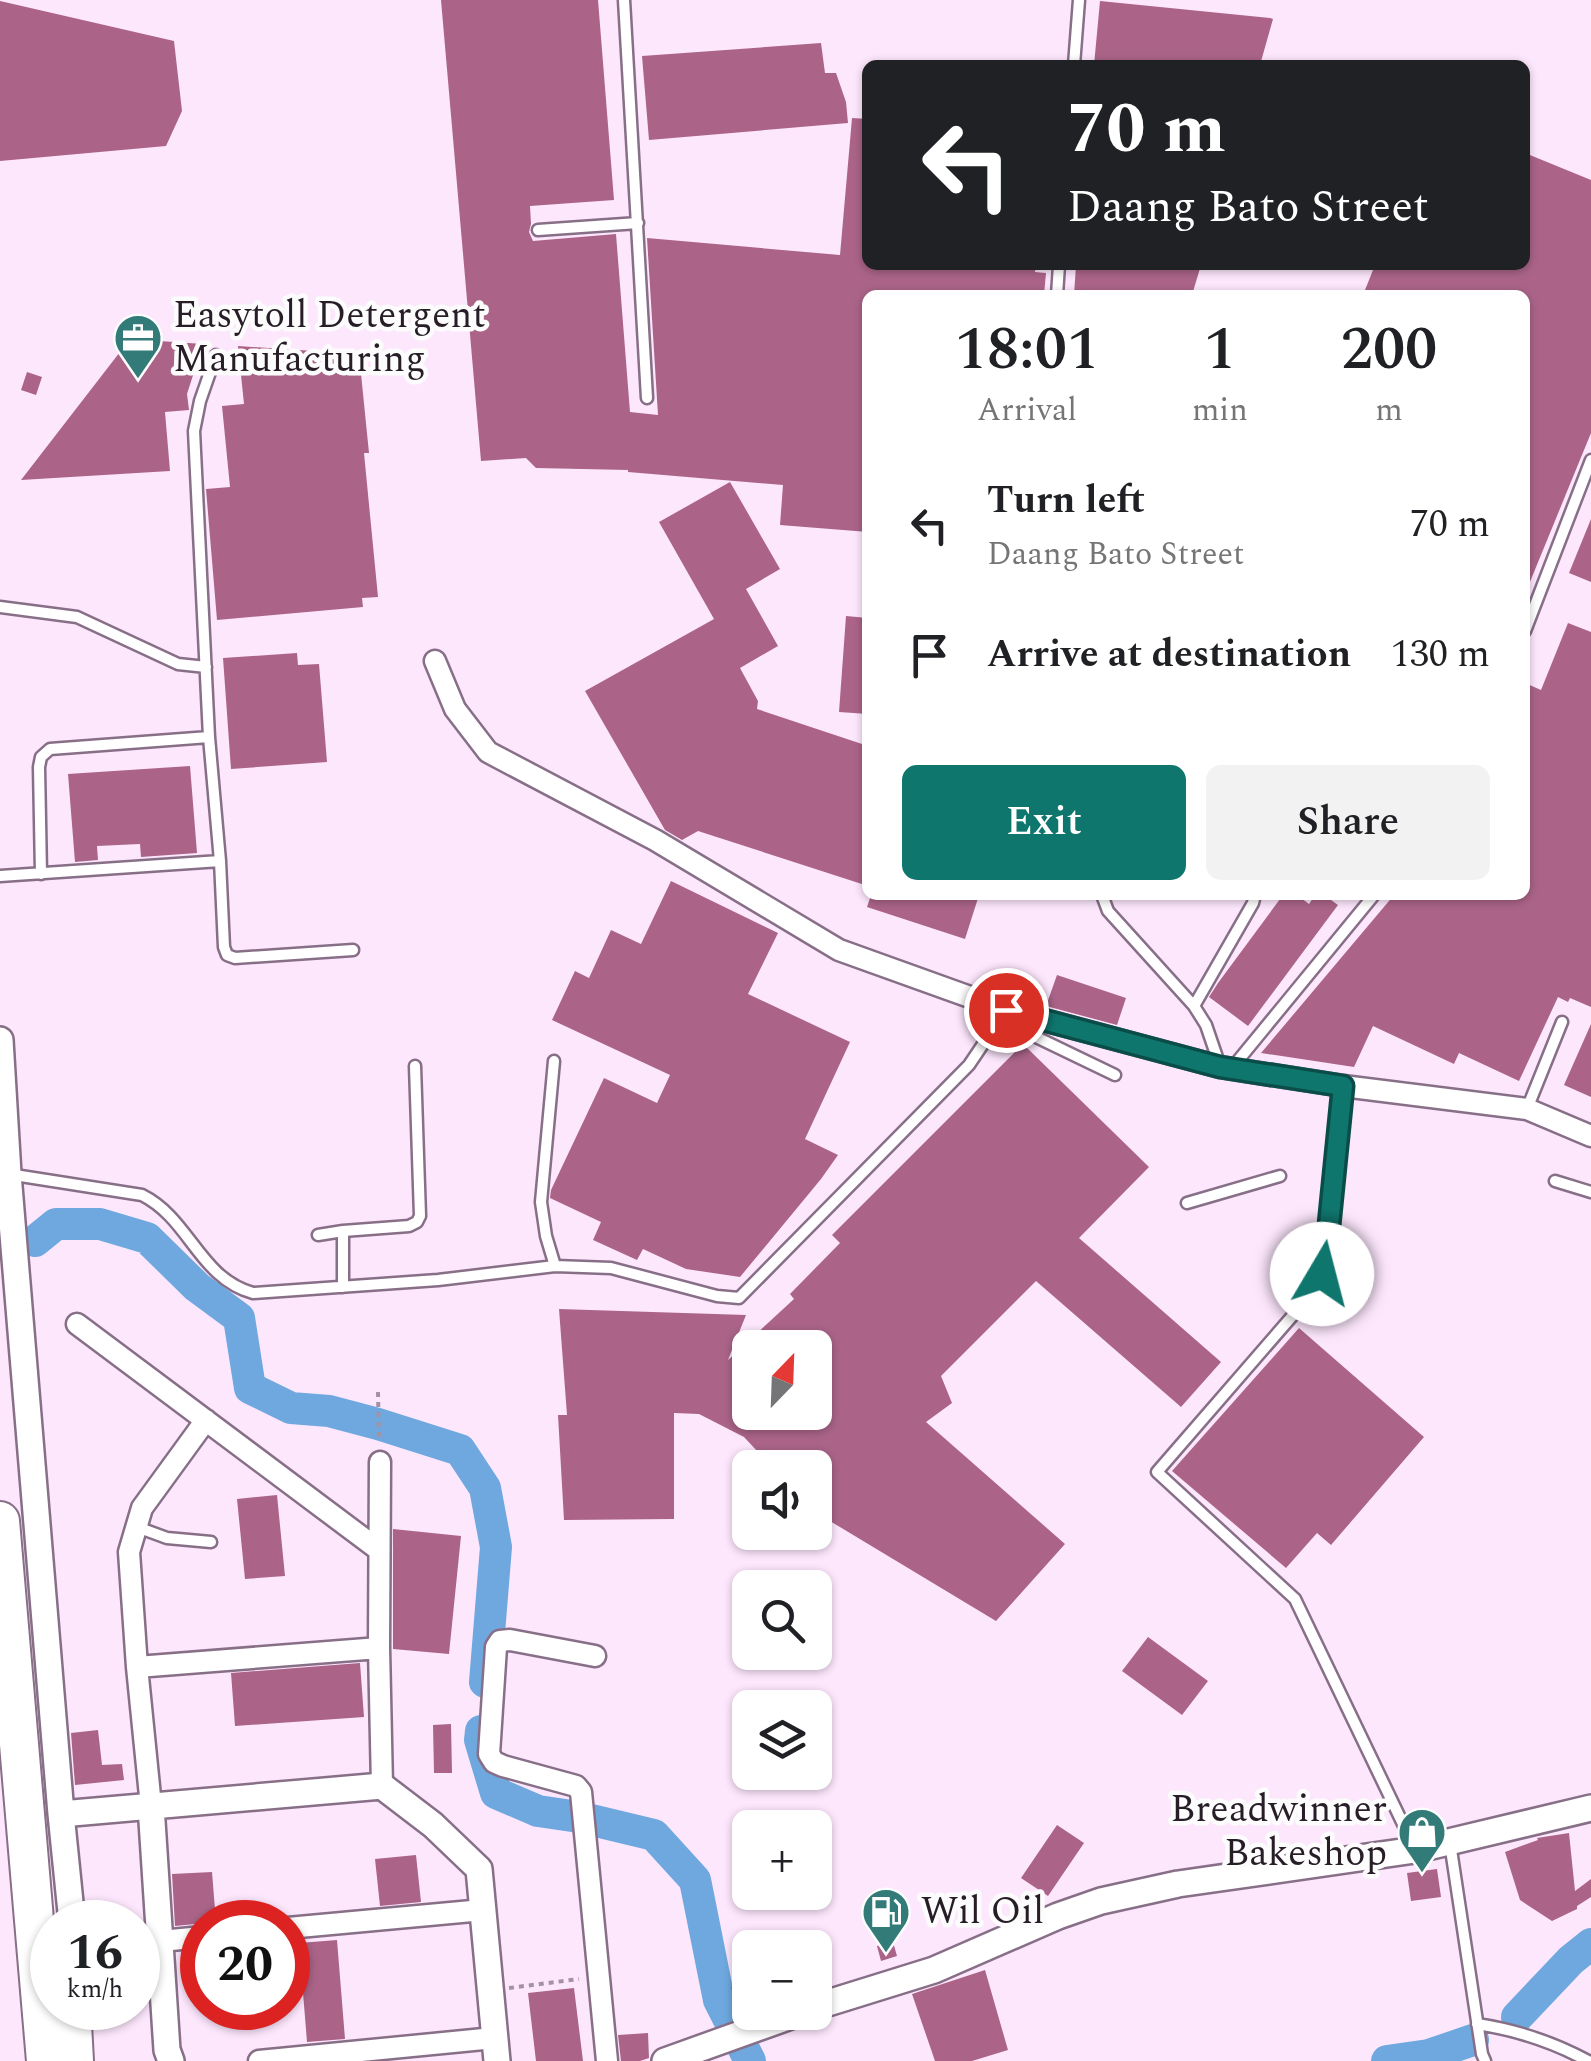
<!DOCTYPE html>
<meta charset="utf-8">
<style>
body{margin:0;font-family:Spectral,serif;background:#f2f2f2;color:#202124;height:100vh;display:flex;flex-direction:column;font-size:38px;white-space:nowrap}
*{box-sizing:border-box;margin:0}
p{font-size:32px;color:#757577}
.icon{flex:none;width:55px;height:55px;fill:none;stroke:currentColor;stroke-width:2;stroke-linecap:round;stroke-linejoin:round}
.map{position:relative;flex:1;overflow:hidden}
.details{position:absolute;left:862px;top:290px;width:668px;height:610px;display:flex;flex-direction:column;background:#fff;border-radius:15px;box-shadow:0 2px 8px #0004}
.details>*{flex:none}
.guide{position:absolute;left:862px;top:60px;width:668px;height:210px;border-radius:15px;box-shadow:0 2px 8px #0004;background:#202124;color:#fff;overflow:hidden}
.needle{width:65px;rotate:23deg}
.controls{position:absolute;left:732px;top:1330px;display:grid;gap:20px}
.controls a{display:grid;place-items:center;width:100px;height:100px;border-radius:15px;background:#fff;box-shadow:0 2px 8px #0004;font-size:50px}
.speed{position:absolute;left:30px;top:1900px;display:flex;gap:20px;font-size:50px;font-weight:700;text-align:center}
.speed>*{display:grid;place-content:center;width:130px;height:130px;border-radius:50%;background:#fff;box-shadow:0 2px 8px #0004;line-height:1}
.speed small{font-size:25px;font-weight:400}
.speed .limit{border:15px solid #d22;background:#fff;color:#111}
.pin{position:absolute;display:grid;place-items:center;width:85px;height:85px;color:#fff;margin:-42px;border:5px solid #fff;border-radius:50%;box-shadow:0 2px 10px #0007}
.me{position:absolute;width:110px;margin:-55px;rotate:8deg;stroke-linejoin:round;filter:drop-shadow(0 0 8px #0008)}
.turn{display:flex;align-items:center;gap:35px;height:210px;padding:0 40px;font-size:45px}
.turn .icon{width:130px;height:130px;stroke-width:2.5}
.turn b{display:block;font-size:70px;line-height:85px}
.eta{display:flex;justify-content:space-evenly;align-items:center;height:170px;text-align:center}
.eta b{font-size:60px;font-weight:600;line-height:70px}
.button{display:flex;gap:20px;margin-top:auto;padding:20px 40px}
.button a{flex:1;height:115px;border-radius:15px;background:#0f766e;color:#fff;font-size:40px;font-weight:600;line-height:115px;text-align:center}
.button a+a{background:#f2f2f2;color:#202124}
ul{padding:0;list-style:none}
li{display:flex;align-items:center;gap:30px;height:130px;padding:0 40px}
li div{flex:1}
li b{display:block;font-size:38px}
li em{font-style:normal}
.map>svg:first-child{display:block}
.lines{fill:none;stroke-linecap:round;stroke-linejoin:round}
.river{stroke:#6ea8df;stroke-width:32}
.building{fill:#ab6488;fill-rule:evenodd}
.service-casing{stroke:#886f88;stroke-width:15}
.minor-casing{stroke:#886f88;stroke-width:25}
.tertiary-casing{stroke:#886f88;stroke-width:30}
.motorway-casing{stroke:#886f88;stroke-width:42}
.path{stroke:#a392a3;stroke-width:4;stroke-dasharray:5 5;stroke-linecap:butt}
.service{stroke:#fff;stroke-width:10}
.minor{stroke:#fff;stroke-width:20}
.tertiary{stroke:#fff;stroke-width:25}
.motorway{stroke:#fff;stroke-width:38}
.route-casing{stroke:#0a4d48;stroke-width:25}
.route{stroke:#0f766e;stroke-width:18}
.labels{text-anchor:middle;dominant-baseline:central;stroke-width:9;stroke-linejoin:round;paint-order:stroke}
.poi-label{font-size:38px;fill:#271d27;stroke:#fcfcfc;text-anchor:start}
</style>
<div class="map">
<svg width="1591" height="2061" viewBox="0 0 1591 2061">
<rect width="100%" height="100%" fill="#fde7fd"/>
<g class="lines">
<path class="river" d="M35 1241 56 1224H100L147 1238 197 1287 239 1318 250 1388 291 1408 329 1411 378 1424 460 1450 485 1488 496 1547 485 1682
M481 1731 480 1740 496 1793 538 1811 579 1817 654 1835 695 1880 719 2000 750 2061
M1517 2017 1571 1960 1591 1944
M1387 2061 1429 2055 1473 2040"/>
</g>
<path class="building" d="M441 0H598L614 200 530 206 531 224 529 232 533 241 616 234 630 412 658 415 647 238 840 255 852 118 868 119V265H1036L1035 272 1046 273 1044 295H868V532L780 525 783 485 628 472V470L536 468 526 458 481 461Z
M0 1 174 41 182 111 166 146 0 161Z
M1100 1 1270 18 1273 19 1260 65H1094Z
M821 43 825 73H836L846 102 848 123 649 140 642 56Z
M1525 153 1591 180V433L1525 594V295H1363L1375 265H1525Z
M1076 265H1201L1192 295H1074Z
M130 339 203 344 187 394 189 410 165 412 170 471 21 480Z
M238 346 359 354 369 453H364L378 597 362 598 363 607 217 620 206 489 230 487 222 406 244 404Z
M27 372 42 377 36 395 21 390Z
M730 482 780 569 746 589 778 646 740 668 758 701 757 709 868 746V886L698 831 682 840 665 830 585 691 714 619 659 522Z
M1591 519V582L1569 573Z
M846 616 868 618V714L839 712Z
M1568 623 1591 632V1007L1570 998 1568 1002 1558 997 1519 1081 1459 1053 1454 1064 1373 1026 1354 1067 1261 1053 1394 895H1525V683L1541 690Z
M297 653 298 665 319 664 327 762 231 769 223 658Z
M190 766 197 853 141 857 140 844 97 846 98 860 75 862 68 774Z
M671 881 778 933 748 994 850 1042 805 1139 838 1155 821 1179 740 1277 686 1269 643 1249 637 1260 593 1240 601 1222 550 1198 551 1190 604 1078 657 1103 670 1075 552 1020 575 971 589 978 611 930 641 944Z
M871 895H979L965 939 867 907Z
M1283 895H1297L1309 904 1315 895H1324L1338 905 1248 1026 1209 997 1218 983Z
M1057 975 1126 998 1117 1025 1046 1006Z
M1591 1024V1097L1564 1085Z
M1023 1044 1149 1167 1079 1238 1221 1362 1181 1407 1036 1281 941 1376 952 1403 926 1422 1065 1544 996 1621 815 1512V1468H773L744 1437 699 1414 674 1413V1519L564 1520 558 1415H567L559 1309 746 1315 728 1360 794 1299 790 1294 840 1243 832 1235ZM750 1348H815V1412H750Z
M1299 1328 1424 1437 1331 1545 1317 1533 1286 1568 1172 1471Z
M277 1495 285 1576 245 1579 237 1499Z
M393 1529 461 1536 449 1654 393 1649Z
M1148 1637 1208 1681 1182 1715 1122 1671Z
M360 1663 364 1717 235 1726 231 1673Z
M451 1724 452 1773H434L433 1725Z
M98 1730 102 1765 122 1764 124 1780 75 1785 71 1733Z
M1057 1825 1084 1843 1048 1896 1021 1878Z
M1569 1833 1575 1891 1591 1879V1897L1577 1906V1909L1552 1921 1520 1900 1505 1852 1538 1840 1537 1838Z
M416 1855 421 1902 380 1906 375 1859Z
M1437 1869 1441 1897 1411 1901 1407 1873Z
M212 1872 216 1922 175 1926 172 1874Z
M337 1940 345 2039 307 2042 299 1943Z
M893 1942 897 1956 881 1961 877 1946Z
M985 1970 1008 2050 972 2061H935L912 1994Z
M750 1982V2009L738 2012 731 1987Z
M574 1988 583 2061H536L528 1993Z
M648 2033 649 2058 640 2061H621L618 2035Z"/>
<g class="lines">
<g class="service-casing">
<path id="service" d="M624 0 647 398
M1074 65 1079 0
M538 230 638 223
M1057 295 1059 265
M216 355 200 401 194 431 209 737 220 861 224 947 227 955 235 958 353 950
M0 607 77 617 178 664 206 667
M1525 631 1591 460
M41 874 39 767 41 757 50 749 209 737
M0 876 220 861
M1102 895 1108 911 1194 1006 1206 1025 1220 1066
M1194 1006 1253 903 1255 895
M991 1033 1034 1036 1115 1075
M554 1061 541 1202 546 1236 555 1266
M1232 1068 1374 895
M1343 1086 1326 1255 1322 1274 1314 1291 1157 1472 1295 1599 1415 1849
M1527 1109 1562 1022
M8 1174 142 1195C190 1219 199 1278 253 1293L438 1280 555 1266 611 1268 717 1296 739 1298 969 1065 1006 1010
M1555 1181 1591 1192
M1187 1203 1280 1176
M343 1231 409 1226 417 1222 420 1216 415 1066
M318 1235 343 1231V1287
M137 1527 167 1538 211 1542
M1450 1843 1482 2054 1485 2061
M1477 2024C1516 2030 1553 2042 1588 2061"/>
</g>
<g class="minor-casing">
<path id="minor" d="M435 661 455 709 488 752 655 840 839 950 1006 1010 1220 1067 1343 1086 1527 1109 1591 1136
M77 1324 379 1550
M380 1462 379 1648 382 1786
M595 1656 510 1640 500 1641 496 1647 489 1754 494 1762 503 1766 576 1786 581 1792 607 2061
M137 1667 379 1648
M151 1806 137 1667 129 1552 142 1508 206 1420
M288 1928 483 1910
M161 1941 202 1937
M259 2061 494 2038"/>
</g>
<g class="tertiary-casing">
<path id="tertiary" d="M0 1040 8 1174 61 1814 72 1922
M151 1806 167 2050 171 2061
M61 1814 382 1786 433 1825 479 1869 497 2061
M815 2007 934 1970 1058 1916 1101 1901 1178 1884 1415 1850 1591 1808
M665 2061 802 2012"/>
</g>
<g class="motorway-casing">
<path id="motorway" d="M0 1521 46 2061
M74 2061 72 2024 75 2008"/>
</g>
<path class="path" d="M378 1392 379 1442
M509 1988 579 1979"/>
<use href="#service" class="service"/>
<use href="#minor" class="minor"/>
<use href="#tertiary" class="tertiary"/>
<use href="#motorway" class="motorway"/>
</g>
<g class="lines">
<g class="route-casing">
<path id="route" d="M1006 1010 1220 1067 1343 1086 1326 1255 1322 1274"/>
</g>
<use href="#route" class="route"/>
</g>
<defs>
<g id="office-pin" transform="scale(2.5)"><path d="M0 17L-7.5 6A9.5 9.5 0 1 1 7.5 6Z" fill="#327b78" stroke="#fcfcfc"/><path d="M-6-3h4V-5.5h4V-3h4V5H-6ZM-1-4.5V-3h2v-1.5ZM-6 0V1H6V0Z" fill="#fff"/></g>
<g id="shop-pin" transform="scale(2.5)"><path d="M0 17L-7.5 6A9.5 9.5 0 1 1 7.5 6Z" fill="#327b78" stroke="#fcfcfc"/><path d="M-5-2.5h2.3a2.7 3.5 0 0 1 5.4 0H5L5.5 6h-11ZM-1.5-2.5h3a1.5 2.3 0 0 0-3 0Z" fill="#fff"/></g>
<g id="fuel-pin" transform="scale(2.5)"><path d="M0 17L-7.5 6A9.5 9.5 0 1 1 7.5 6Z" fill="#327b78" stroke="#fcfcfc"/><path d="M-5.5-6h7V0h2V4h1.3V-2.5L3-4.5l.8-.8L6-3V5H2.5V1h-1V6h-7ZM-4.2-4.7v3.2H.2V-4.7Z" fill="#fff"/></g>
</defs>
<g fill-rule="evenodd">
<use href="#office-pin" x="138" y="338"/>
<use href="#shop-pin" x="1422" y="1832"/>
<use href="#fuel-pin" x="886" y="1912"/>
</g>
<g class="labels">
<g class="poi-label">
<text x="173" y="316">Easytoll Detergent<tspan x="173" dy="44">Manufacturing</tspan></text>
<text x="1387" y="1810" text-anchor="end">Breadwinner<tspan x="1387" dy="44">Bakeshop</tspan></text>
<text x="921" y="1912">Wil Oil</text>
</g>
</g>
</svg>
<div class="controls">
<a><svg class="needle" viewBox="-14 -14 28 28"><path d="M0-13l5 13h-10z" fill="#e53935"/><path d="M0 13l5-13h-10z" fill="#757577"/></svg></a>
<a><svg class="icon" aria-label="sound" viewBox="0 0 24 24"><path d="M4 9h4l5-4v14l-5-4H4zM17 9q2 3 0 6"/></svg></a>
<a><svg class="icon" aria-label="search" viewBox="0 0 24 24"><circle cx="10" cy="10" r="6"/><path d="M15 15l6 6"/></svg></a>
<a><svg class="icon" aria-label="layers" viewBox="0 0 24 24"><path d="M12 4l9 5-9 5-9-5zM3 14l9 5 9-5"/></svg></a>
<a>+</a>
<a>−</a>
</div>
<div class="speed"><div>16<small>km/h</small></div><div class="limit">20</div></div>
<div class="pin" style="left:1006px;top:1010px;background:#d93025"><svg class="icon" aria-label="arrive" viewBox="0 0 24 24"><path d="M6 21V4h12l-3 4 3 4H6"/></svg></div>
<svg class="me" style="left:1322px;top:1274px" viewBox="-20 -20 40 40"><circle r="19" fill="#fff"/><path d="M0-13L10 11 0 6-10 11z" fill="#0f766e"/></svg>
<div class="guide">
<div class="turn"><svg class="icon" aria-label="left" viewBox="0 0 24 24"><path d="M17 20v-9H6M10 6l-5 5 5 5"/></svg><div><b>70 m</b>Daang Bato Street</div></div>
</div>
<section class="details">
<div class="eta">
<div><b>18:01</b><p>Arrival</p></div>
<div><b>1</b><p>min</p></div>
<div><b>200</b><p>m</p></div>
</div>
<ul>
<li><svg class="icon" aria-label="left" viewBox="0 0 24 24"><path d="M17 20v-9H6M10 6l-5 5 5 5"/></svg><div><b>Turn left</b><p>Daang Bato Street</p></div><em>70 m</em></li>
<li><svg class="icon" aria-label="arrive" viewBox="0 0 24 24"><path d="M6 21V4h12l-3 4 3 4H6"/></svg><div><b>Arrive at destination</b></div><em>130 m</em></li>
</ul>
<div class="button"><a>Exit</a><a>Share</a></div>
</section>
</div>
